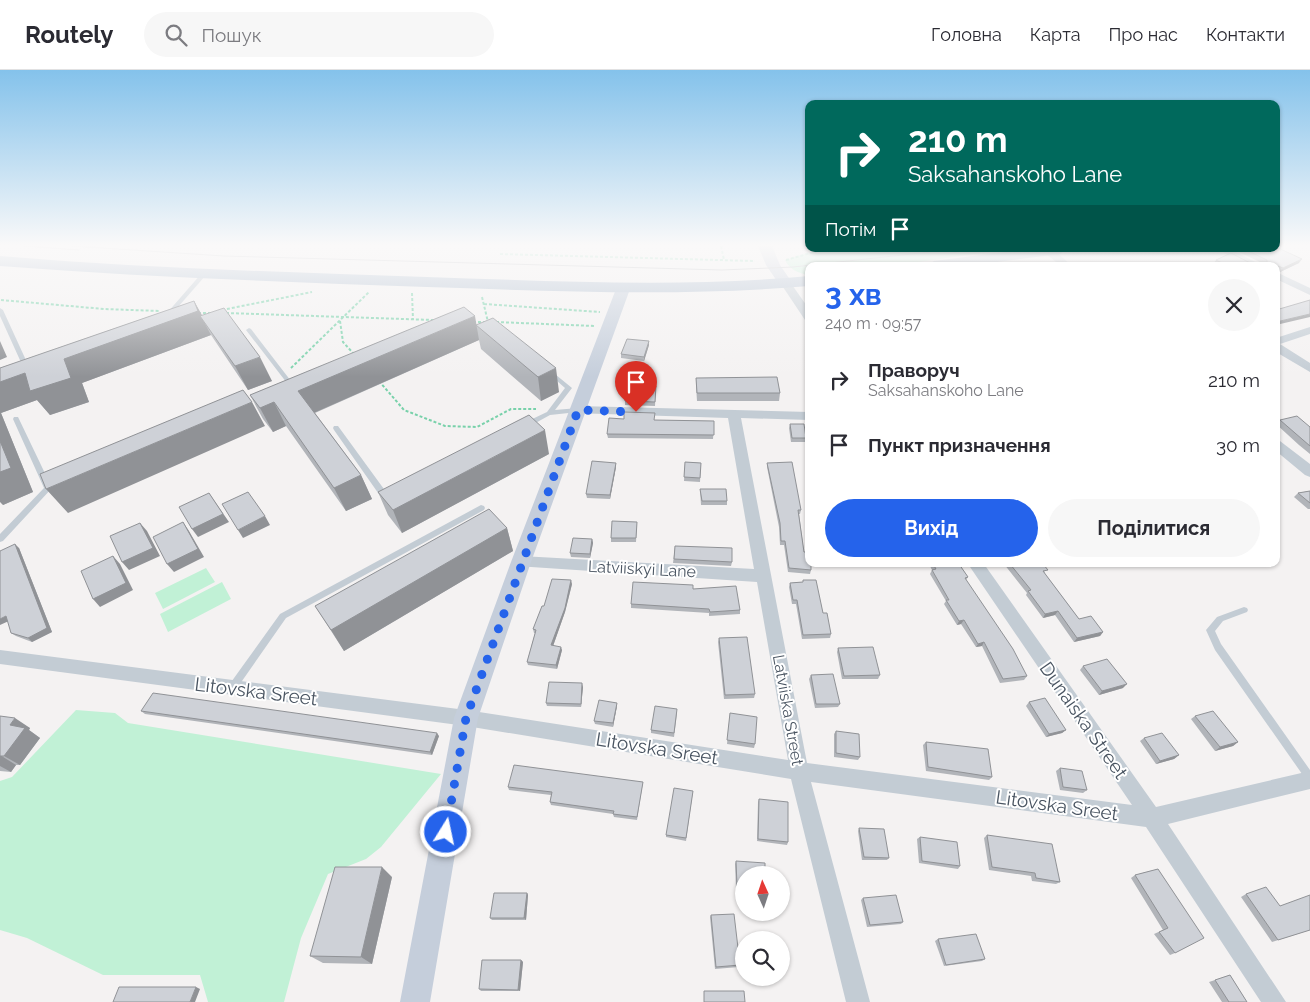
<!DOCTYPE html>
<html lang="uk">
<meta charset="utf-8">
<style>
body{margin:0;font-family:Raleway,sans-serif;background:#f7f7f7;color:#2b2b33;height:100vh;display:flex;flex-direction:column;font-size:19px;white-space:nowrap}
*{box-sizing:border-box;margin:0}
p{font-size:16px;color:#7c7c81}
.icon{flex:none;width:28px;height:28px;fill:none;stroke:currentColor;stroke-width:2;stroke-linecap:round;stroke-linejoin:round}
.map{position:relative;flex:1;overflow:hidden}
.details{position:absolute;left:805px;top:192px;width:475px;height:305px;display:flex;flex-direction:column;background:#fff;border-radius:10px;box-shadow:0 1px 4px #0004}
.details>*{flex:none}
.guide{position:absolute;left:805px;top:30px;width:475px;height:152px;border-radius:10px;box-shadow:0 1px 4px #0004;background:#00695c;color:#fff;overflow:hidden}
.needle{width:32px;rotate:357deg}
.tools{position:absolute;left:735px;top:796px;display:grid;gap:10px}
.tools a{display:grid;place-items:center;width:55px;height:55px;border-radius:50%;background:#fff;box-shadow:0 1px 4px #0004;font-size:25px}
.pin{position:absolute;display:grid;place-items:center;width:42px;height:42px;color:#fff;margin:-51px -21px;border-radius:50% 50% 50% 0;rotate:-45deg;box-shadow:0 0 5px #0007}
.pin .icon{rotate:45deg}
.me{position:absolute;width:55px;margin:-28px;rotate:10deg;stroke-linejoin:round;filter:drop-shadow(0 0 4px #0008)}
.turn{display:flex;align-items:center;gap:18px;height:105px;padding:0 20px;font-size:22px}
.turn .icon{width:65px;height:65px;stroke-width:2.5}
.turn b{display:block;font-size:35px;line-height:42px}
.then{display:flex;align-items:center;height:48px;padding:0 20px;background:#0003;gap:10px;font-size:19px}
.round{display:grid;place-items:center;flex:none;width:52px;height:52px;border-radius:26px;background:#f7f7f7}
.head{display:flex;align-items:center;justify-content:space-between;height:85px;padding:0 20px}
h1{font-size:30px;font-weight:700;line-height:38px;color:#2563eb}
.action{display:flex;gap:10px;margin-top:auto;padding:10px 20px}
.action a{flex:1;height:58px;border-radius:30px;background:#2563eb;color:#fff;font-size:20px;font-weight:700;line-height:58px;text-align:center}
.action a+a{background:#f7f7f7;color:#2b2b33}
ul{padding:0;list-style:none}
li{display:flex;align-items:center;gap:15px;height:65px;padding:0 20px}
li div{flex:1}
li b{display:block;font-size:19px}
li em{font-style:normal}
header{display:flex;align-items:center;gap:30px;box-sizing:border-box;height:70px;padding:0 25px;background:#fff;border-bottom:1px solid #e1e1e2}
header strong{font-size:24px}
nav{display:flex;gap:28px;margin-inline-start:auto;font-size:18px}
.search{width:350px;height:45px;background:#f7f7f7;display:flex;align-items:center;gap:12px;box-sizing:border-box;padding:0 18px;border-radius:28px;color:#7c7c81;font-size:19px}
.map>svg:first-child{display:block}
.green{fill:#c1f1d6}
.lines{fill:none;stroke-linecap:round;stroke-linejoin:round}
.path{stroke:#78d1aa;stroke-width:2;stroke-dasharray:3 2;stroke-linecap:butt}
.lane{fill:#c3ccd4;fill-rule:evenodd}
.street{fill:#c3ccd4;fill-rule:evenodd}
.secondary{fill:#c5cedb;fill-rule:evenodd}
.primary{fill:#b2c0d1;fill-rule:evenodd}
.tram{stroke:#b4b7bc;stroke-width:1}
.wall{fill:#b1b4b9}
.shaded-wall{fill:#909296}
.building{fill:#ced1d7;stroke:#909296}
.route{stroke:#2563eb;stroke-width:9;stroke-dasharray:0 16.2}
.labels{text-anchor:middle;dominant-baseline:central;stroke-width:4;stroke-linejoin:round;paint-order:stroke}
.street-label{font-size:16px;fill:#495461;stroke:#fff}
.near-street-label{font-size:19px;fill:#495461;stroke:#fff}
</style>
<header>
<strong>Routely</strong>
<div class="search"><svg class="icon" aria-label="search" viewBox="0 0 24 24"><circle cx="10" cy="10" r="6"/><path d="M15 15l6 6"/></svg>Пошук</div>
<nav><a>Головна</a><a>Карта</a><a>Про нас</a><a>Контакти</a></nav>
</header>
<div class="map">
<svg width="1310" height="932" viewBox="0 0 1310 932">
<rect width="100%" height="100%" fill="#f4f2f2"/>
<path class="green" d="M809 179H1009L890 196H809V205C798 203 790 200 785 190L810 182Z
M206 498 215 512 163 539 155 523Z
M222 512 231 529 168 562 160 544Z
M76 640 115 643 128 653 441 704 381 777 366 789 328 804 301 868 284 932H208L200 905H103L27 868 0 860V711L12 707Z"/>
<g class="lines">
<path class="path" d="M721 176 724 190
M500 184 755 191
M786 190 825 179
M412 223 413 250
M482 227 488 252
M1 230 104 239 160 241
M484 234 600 242
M222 240 312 222
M198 243H213
M226 243 433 250
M340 251 343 272 353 283
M473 252H485
M496 252 595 256
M291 298 369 222
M379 311 404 340 445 356 477 357 511 339H536"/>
<path class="lane" d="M201 204 206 205 171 245H167V243Z
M0 238 3 240 30 299 29 300 27 301 24 299 0 246Z
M249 258 251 259 294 315V317H290L246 260Z
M550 300 572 318 555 340 578 338 581 340 578 342 550 345 530 356H526L525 354 526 352 547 342 565 318 548 303V301Z
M14 347H18L19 349 52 418 3 471 0 472V464L44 418 13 349Z
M334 356H338L389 426 390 428 389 430H383L334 360 333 358Z
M481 435 484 436 485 438 484 440 286 548 235 621 232 622 229 621 228 618 229 615 280 544Z
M1244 537 1247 538 1248 540 1247 542 1223 551 1215 561 1221 574 1310 700V713L1307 711 1215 580 1206 560 1217 547Z"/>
<path class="street" d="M1045 179H1053L1072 196H1061L1045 183Z
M1217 179H1230L1263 196H1250Z
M1276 202 1310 218V225L1276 209Z
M786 211 790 212 809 239V251L805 250 781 214Z
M1310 257V264L1280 274 1310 293V302L1276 282V268Z
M578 336 809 342V350L741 348 807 693 1132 735 968 494H984L1156 737 1310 701V719L1168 754 1286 932H1261L1146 757 811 712 870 932H846L791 709 466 656 0 594V580L466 640 788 690 757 512 516 496 513 492 516 488 521 486 754 499 728 348 573 343 572 340Z
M1276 368 1310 394V407L1305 405 1276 381Z"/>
<path class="secondary" d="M758 176H772L780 195 793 214 791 217H781L766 195Z
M623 215 630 219 531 492 478 648 430 932H400L454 648 511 492 616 219Z"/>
<path class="primary" d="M1028 179H1068L1060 184 966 196H926L934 191Z
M0 186C142 198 284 202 427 207 554 211 681 218 809 206V216C681 227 554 221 427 217 284 212 142 207 0 196Z"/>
<path class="tram" d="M24 176 79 180
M72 176 224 186 722 200 793 197 957 179
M951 183 975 179"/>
</g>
<path class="wall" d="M1241 179H1276L1299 193 1280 202 1277 201 1276 196H1217L1213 194 1216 190 1252 194 1262 193 1239 182Z
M194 231 202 246 272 311 248 320 211 265 82 313 89 332 50 345 37 330 1 343 33 422 3 435 0 298Z
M477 255 559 322 541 331 481 279 479 270 315 343 361 405 372 429 346 441 286 356 273 362 263 349 250 325Z
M649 275 644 291 621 288V284Z
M696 308 780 323 779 331H697L696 316Z
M656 316 655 336 625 335V331Z
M654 350 714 351 713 369 608 368 607 364Z
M1280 350 1310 357V384L1299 375 1276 354Z
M790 354 806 368 805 372H791L789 358Z
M549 384 402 463 388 445 378 422Z
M685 392 701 393 700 412 684 411Z
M616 393V397L610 429 587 428 586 424Z
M767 393 801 440 800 444H799L804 482 811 500 810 504 788 502 784 475H780L779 457 767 397Z
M700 419 727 431V435H701Z
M1310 421V439H1308L1294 427 1298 423Z
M637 452 636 472H611V468Z
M507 458 513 481 344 581 315 536Z
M592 469 593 473 590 488 571 487 570 483Z
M675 476 732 492 731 496 673 493Z
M19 478 52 562 32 572 16 566 11 563Z
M929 494H959L968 507 966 510 1027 606 1024 610 1000 613 982 576 976 577 961 554 957 555 944 534 946 531 930 504 932 500Z
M1004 494H1043L1045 504 1079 549 1103 562 1100 566 1074 572 1055 545 1043 548 1026 525 1027 523Z
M803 510 823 543 831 564 830 568 802 569 796 534H792L789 517 790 513 803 512Z
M572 514 565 542 553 576 562 580 557 599 528 595 527 592 535 563H534L533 559 544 536Z
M693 519 740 540V544L709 546V543L631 538V534Z
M719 568 755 624 754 628 724 629 718 572Z
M838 578 880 605 878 609H842L837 582Z
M1083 596 1123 618 1099 625 1080 600Z
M811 605 840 634 838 637 815 638 809 609Z
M583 617 581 637 547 636 546 633Z
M1029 632 1066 660 1062 663 1046 667 1026 636Z
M617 636 613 657 595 654 594 651Z
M141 641 439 666 432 685 145 644Z
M677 643 674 667 651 663V660Z
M730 643 755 674 754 678 727 674Z
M0 646 30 658 29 660 40 668 20 695H16L11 702 0 701Z
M1195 646 1238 672 1233 676 1215 681 1191 649Z
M836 661 860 687 858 690 834 687V664Z
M1144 668 1179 685 1174 689 1156 694 1140 671Z
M926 672 992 707 989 710 926 701 923 675Z
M1060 698 1087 720 1083 723 1060 720 1056 701Z
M643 712 637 750 614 747 613 744 551 735 550 732 551 725 509 720 508 717Z
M693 721 686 771 666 767V765Z
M759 729 788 772 787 775 757 771 758 732Z
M859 758 889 788 887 790H862L858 761Z
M987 765 1060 812 1056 814 1032 811 1031 806 989 800 984 768Z
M920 767 960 796 958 799 919 793 917 769Z
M736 791 744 805V819H736L735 794Z
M1158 799 1175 883 1170 885 1154 864 1163 860 1131 808 1135 805Z
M392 807 372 894 323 893 310 886Z
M527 823 528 825 526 850H492L490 848Z
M1246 824 1280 836 1310 860 1272 872 1241 827Z
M863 828 903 852 901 854 867 857 861 830Z
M711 845 740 895 739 897 715 899 710 847Z
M938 869 985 889 982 891 944 896 935 871Z
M521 890 523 892 520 921H481L479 919Z
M1230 905 1247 932H1222L1209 912Z"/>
<path class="shaded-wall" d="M1302 189 1299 193 1280 202 1283 198Z
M194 231 207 254 201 246 211 265 82 313 89 332 50 345 37 330 1 343 33 422 3 435 0 432V312L64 289Z
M1310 244V247L1276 255V252Z
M475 246 479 270 309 345 298 321Z
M0 271 7 287 0 290Z
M649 271V275L644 291V287Z
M260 287 272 311 248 320 235 296Z
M556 298 559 322 541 331 538 307Z
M252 332 265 356 68 443 46 419Z
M274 332 286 356 273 362 260 338Z
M545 360 549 384 402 463 393 440Z
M616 393V397L610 429V425Z
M361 405 372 429 346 441 334 418Z
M209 423 229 452 198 467 192 459Z
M265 446 270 455 243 468 238 460Z
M183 452 189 461 204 487 174 502 167 494Z
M140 453 147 461 160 486 129 500 122 492Z
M507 458 513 481 344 581 331 560Z
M592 469 593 473 590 488V484Z
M15 474 19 478 52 562 32 572 28 568Z
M113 486 120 494 133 520 100 537 93 529Z
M571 510 572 514 565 542 552 579 551 575Z
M1058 541 1055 545 1043 548 1045 544Z
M6 546 11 550 0 555V549Z
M964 550 961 554 957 555 959 551Z
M1103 562 1100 566 1074 572 1077 568Z
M984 572 982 576 976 577 978 574Z
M561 577 562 580 557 599 556 595Z
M582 613 583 617 581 637V634Z
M1127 614 1123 618 1099 625 1102 621Z
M617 633V636L613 657V653Z
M15 648 30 658 29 660 40 668 20 695 4 686 10 655Z
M1066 660 1062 663 1046 667 1049 664Z
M437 663 439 666 432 685 430 682Z
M1238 672 1233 676 1215 681 1220 677Z
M0 685 16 695 11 702 0 696Z
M1179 685 1174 689 1156 694 1160 691Z
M382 797 392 807 372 894 361 887Z
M527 823 528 825 526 850 524 848Z
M521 890 523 892 520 921 518 920Z
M196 917 200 919 195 932H190Z"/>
<path class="building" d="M1276 177 1302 189 1283 198 1278 196 1276 201V196H1228L1216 190 1231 183 1252 194 1267 193V190L1244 179H1276Z
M1114 193 1119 196H1104Z
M1310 230V244L1276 252V240Z
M194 231 198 241 64 289 71 308 30 321 25 303 0 312V298Z
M464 237 475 246 298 321 361 405 334 418 274 332 260 338 250 325Z
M224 238 260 287 235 296 200 246Z
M493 248 556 298 538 307 476 255Z
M627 269 649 271 644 287 621 284Z
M777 307 780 323H697L696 308Z
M625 315 656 316 655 332 625 331Z
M243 320 252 332 46 419 40 404Z
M624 342 655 343 654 350 714 351V365L607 364 609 348 624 349Z
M529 345 545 360 393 440 378 422Z
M1297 346 1310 357V376L1280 350Z
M790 354H804L806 368H792Z
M0 371 11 398 0 402Z
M592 391 616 393 610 425 586 424Z
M685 392 701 393 700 408 684 407Z
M792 392 801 440H798L804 482H809V494H811V500L789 498 785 471H781L780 453 767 393Z
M700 419H726L727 431H702Z
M1310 421V433L1298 423Z
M248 422 265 446 238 460 222 434Z
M209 423 223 444 192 459 179 437Z
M489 439 507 458 331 560 315 536Z
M612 451 637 452 636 468H611Z
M183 452 198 479 167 494 153 467Z
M140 453 153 478 122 492 110 466Z
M573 468 592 469 590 484 570 483Z
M15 474 47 558 28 568 11 563 6 546 0 549V481Z
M675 476 732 478V492L674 489Z
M113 486 126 513 93 529 81 501Z
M933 494H959L968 507 965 508 1013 579 1027 606 1003 609 984 572 978 574 964 550 959 551 946 530H949L932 500 936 499Z
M1010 494H1043L1048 500 1043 501 1079 549 1091 546 1103 562 1077 568 1058 541 1045 544 1028 521 1031 520Z
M552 509 571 510 565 538 551 575 561 577 556 595 527 592 536 560 533 559 542 536H544Z
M803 510H816L823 543H827L831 564 803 565 797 530H793L790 513 803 512Z
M633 512 693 515V519L736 516 740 540 710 542 709 539 631 534Z
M747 567 755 624 725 625 719 568Z
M873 577 880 605 844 606 838 578Z
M1107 589 1127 614 1102 621 1083 596Z
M833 604 840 634H816L811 605Z
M549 612 582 613 581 634 546 633Z
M153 623 437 663 430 682 141 641Z
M1045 628 1066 660 1049 664 1029 632Z
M599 630 617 633 613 653 594 651Z
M655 636 677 639 674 663 651 660Z
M1213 641 1238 672 1220 677 1195 646Z
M730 643 757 647 755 674 727 670Z
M0 646 15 648 10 655 25 658 4 686H0Z
M836 661 859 664 860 687 836 683Z
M1162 663 1179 685 1160 691 1144 668Z
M926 672 988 679 992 707 928 697Z
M514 695 643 712 637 747 613 744 614 741 550 732 552 722 508 717Z
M1060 698 1082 701 1087 720 1063 717Z
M674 718 693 721 686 768 666 765Z
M759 729 788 732V772L758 769Z
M859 758 884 759 889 788 864 787Z
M987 765 1052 774 1060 812 1036 808 1035 803 992 797Z
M920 767 957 772 960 796 922 791Z
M736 791 765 793V805H744V817L737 816Z
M335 797H382L361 887 310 886Z
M1158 799 1204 868 1175 883 1159 862 1168 858 1135 805Z
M1266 817 1280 836 1310 825V860L1278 870 1246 824Z
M494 823H527L524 848H490Z
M896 825 903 852 870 855 863 828Z
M734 844 740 895 716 897 711 845Z
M976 864 985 889 946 895 938 869Z
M482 890H521L518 920 479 919Z
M1230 905 1247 932H1229L1215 910Z
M119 917H196L190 932H113Z
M704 921H744L745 932H704Z"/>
<linearGradient id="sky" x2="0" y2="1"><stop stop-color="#84c2eb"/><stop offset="0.57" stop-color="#faf9f9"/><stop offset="1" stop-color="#faf9f9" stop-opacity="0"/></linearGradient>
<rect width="1310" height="307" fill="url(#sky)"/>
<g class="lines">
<path class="route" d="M446 762 466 648 578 340 636 342"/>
</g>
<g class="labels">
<g class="street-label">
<text transform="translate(642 499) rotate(3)">Latviiskyi Lane</text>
<text transform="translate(788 640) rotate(80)">Latviiska Street</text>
</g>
<g class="near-street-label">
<text transform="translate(256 621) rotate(7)">Litovska Sreet</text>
<text transform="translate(1084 650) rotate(55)">Dunaiska Street</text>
<text transform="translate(657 678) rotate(9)">Litovska Sreet</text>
<text transform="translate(1057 735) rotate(8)">Litovska Sreet</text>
</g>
</g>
</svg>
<div class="tools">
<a><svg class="needle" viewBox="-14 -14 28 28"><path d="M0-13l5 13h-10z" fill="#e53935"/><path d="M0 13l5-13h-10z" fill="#7c7c81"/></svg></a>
<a><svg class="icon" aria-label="search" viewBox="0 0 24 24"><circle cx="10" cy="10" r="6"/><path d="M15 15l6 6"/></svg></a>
</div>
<div class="pin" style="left:636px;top:342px;background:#d93025"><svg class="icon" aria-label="arrive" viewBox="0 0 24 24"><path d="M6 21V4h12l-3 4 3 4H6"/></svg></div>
<svg class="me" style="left:446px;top:762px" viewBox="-20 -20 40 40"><circle r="17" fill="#2563eb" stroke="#fff" stroke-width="3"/><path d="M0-11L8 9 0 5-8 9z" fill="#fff"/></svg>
<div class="guide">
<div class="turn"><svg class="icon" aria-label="right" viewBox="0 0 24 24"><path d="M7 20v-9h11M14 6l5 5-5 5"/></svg><div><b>210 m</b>Saksahanskoho Lane</div></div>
<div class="then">Потім<svg class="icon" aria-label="arrive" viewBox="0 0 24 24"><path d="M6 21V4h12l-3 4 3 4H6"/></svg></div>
</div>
<section class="details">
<div class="head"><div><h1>3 хв</h1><p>240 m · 09:57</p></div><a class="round"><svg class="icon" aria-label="close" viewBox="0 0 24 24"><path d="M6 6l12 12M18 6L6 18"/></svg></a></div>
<ul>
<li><svg class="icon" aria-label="right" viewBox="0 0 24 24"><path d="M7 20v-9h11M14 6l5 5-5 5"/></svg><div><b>Праворуч</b><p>Saksahanskoho Lane</p></div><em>210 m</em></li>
<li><svg class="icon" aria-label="arrive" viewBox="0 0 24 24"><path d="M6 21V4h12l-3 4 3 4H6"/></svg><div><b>Пункт призначення</b></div><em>30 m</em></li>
</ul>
<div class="action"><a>Вихід</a><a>Поділитися</a></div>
</section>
</div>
